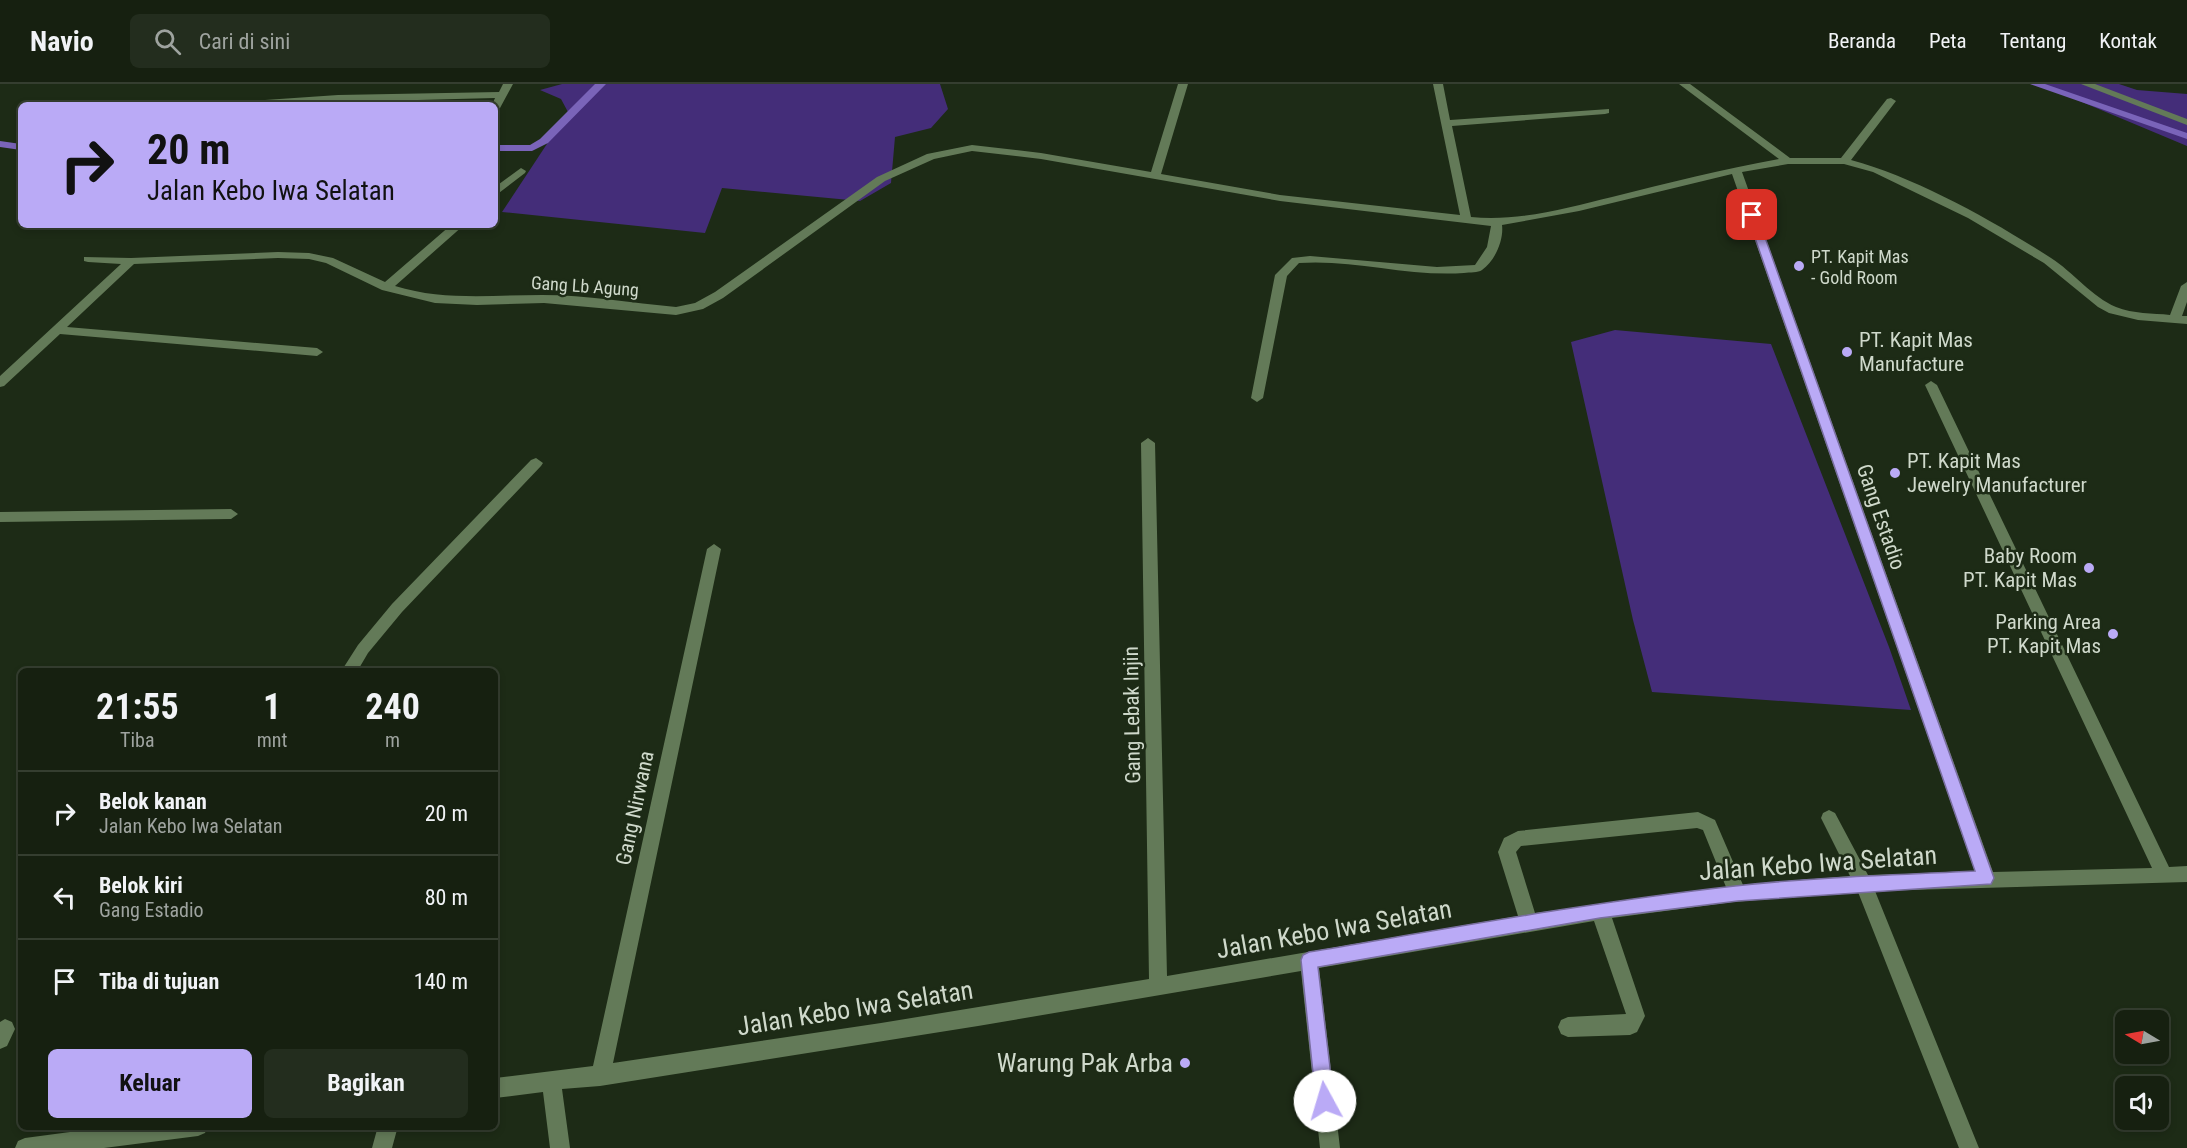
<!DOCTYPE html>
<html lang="id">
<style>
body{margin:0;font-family:"Roboto Condensed",sans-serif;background:#232d1e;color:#f1f3f6;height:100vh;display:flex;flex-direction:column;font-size:22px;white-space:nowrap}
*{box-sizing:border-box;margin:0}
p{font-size:20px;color:#9ea39f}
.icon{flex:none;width:33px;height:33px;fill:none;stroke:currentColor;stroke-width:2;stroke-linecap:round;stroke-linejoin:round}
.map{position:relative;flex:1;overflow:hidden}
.panel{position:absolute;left:18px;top:584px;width:480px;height:462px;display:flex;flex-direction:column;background:#162010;border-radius:9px;box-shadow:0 3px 9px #0003,0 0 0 2px #353e30}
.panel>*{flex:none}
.banner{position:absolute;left:18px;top:18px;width:480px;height:126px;border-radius:9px;box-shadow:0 3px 9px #0003,0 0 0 2px #353e30;background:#baaaf6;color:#111;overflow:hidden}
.needle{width:39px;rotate:280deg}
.controls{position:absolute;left:2115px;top:926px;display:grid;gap:12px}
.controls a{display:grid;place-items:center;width:54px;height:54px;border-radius:9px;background:#162010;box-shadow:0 3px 9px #0003,0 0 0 2px #353e30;font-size:30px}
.pin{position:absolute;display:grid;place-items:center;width:51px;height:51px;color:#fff;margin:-26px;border-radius:12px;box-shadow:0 3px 9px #0006}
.me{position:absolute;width:66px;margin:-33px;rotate:354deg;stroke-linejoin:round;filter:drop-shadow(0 0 4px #0008)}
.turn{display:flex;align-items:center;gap:21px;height:126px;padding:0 30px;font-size:27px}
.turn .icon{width:78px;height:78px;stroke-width:2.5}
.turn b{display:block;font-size:42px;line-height:51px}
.eta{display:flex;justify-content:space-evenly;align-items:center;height:102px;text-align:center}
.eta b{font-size:36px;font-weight:700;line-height:42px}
.action{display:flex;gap:12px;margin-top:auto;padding:12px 30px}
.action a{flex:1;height:69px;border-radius:9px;background:#baaaf6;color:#111;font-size:24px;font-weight:700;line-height:69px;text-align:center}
.action a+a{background:#232d1e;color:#f1f3f6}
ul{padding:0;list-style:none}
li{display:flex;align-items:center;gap:18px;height:84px;padding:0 30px;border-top:2px solid #353e30}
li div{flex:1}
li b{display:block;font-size:22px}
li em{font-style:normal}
header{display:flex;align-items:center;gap:36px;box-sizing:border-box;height:84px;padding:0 30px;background:#162010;border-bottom:2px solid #353e30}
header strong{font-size:28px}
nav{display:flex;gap:33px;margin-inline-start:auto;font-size:21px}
.search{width:420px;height:54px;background:#232d1e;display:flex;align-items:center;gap:15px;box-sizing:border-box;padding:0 21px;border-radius:9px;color:#9ea39f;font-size:22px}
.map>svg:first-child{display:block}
.green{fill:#442d79}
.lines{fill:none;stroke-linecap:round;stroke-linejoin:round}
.stream{fill:#7a64b9;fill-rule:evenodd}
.minor{fill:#637a58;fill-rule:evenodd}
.route{fill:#baaaf6;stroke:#796ea0;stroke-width:1.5}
.poi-dot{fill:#baaaf6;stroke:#1d2b16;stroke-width:2}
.labels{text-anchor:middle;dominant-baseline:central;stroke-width:5;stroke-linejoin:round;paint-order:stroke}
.far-poi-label{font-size:18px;fill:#cfd9cb;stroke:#1d2b16;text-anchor:start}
.far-street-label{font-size:18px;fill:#cfd9cb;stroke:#1d2b16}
.poi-label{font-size:21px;fill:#cfd9cb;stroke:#1d2b16;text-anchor:start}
.street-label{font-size:21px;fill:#cfd9cb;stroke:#1d2b16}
.near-street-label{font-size:26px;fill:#cfd9cb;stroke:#1d2b16}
.near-poi-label{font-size:26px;fill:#cfd9cb;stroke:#1d2b16;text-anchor:end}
</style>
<header>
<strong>Navio</strong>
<div class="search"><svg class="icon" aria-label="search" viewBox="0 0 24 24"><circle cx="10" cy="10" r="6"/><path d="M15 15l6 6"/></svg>Cari di sini</div>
<nav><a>Beranda</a><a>Peta</a><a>Tentang</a><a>Kontak</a></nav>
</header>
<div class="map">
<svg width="2187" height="1064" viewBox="0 0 2187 1064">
<rect width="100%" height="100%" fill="#1d2b16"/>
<path class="green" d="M562 0H940L948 25 931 44 895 53 891 99 860 117 722 104 705 149 502 128 568 28 561 15 540 6Z
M2039 0H2119L2137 6 2187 10V62Z
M1615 246 1771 260 1889 563 1911 626 1652 608 1633 536 1571 258Z"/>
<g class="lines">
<path class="stream" d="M595 0H606L548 59 532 67H495V61H530L540 55Z
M2030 0H2045L2187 49V55Z
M0 57 21 60V66L0 63Z"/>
<path class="minor" d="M503 0H513L500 24 495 27V21H492L495 14 229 21 234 18 338 11 499 8Z
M1178 0H1188L1161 90 1280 111 1460 131 1433 0H1443L1450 36 1609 25V29L1605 30 1452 42 1471 133C1517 138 1567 124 1612 113 1668 99 1723 85 1779 75L1679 0H1690L1790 74H1841L1887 15 1891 14 1896 17 1851 76C1917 94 1992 136 2051 174 2073 188 2092 213 2116 223 2133 230 2153 229 2170 231L2181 202 2187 198V218L2182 232H2187V240L2138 236 2109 229 2098 223 2044 179 1968 134 1873 88 1844 80H1788L1742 88 1993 788 2152 784 1925 301 1931 297 1937 301 2169 783 2187 782V798L1875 807 1979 1064H1959L1858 808 1733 818 1612 834 1645 932 1637 948 1630 951 1568 953 1561 950 1558 943 1561 936 1568 933 1626 930 1594 837 1319 884 1340 1064H1320L1301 887 978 942 600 1002 562 1005 570 1064H550L543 1008 495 1014V994L593 982 707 465 714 460 721 465 613 979 881 939 1149 895 1141 359 1148 354 1155 359 1167 892 1518 832 1498 768 1504 754 1518 747 1698 728 1715 736 1743 801 1850 792 1821 734 1823 729 1829 726 1835 729 1868 791 1975 788 1732 90 1579 127 1502 141C1504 156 1495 177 1482 186 1478 189 1470 188 1464 189 1409 193 1353 175 1299 179L1287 192 1263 314 1257 318 1251 314 1275 191 1292 174 1310 172 1437 183 1475 181 1487 163 1491 142 1280 117 1041 75 972 67 934 75 885 97 723 214 703 225 676 231 544 219 477 221 435 219 382 206 326 179 309 175 278 174 134 180 67 243 317 264 323 268 317 272 60 250 4 302 0 303V292L121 180 88 178 84 177V173L131 174 278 168 309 169 333 174 385 198 451 141H464L395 202C443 217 492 211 542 211 586 211 632 219 676 223L695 219 715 208 877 93 927 70 972 61 1041 69 1151 88ZM1697 744 1703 746 1726 803 1535 829 1516 768 1521 762Z
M2081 0H2095L2187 35V41Z
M521 84 526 87 525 89 495 112V103Z
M536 374 543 379 541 382 402 528 368 569 358 586H342L358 561 392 520 531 376Z
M231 425 238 430 231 435 0 438V428Z
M5 935 12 938 15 945 7 962 0 965V938Z
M115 1042H208L205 1049 198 1052 104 1064H15L18 1057 25 1054Z
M378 1042H398L392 1064H372Z"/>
</g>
<path class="route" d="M1752 128 1757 131 1994 794 1991 800 1738 817 1600 834 1318 883 1334 1017 1331 1024 1325 1026 1319 1024 1316 1017 1301 876 1303 871 1309 868C1451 844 1592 818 1735 802 1815 793 1895 791 1975 787L1747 131Z"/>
<g class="poi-dot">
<circle cx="1799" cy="182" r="6"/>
<circle cx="1847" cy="268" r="6"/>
<circle cx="1895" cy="389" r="6"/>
<circle cx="2089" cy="484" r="6"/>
<circle cx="2113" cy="550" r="6"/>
<circle cx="1185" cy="979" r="6"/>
</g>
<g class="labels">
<g class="far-poi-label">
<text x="1811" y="172">PT. Kapit Mas<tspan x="1811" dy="21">- Gold Room</tspan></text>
</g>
<g class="far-street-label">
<text transform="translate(585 202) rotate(4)">Gang Lb Agung</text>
</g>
<g class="poi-label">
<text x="1859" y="256">PT. Kapit Mas<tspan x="1859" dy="24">Manufacture</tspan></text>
<text x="1907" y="377">PT. Kapit Mas<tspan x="1907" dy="24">Jewelry Manufacturer</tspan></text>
<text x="2077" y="472" text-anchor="end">Baby Room<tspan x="2077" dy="24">PT. Kapit Mas</tspan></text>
<text x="2101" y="538" text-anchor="end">Parking Area<tspan x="2101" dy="24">PT. Kapit Mas</tspan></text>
</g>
<g class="street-label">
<text transform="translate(1881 433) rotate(71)">Gang Estadio</text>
<text transform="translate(1132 631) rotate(-91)">Gang Lebak Injin</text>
<text transform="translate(635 724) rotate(-78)">Gang Nirwana</text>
</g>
<g class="near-street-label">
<text transform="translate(1818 779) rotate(-4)">Jalan Kebo Iwa Selatan</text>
<text transform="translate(1334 845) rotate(-10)">Jalan Kebo Iwa Selatan</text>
<text transform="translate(855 924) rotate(-9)">Jalan Kebo Iwa Selatan</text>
</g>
<g class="near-poi-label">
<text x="1173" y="979">Warung Pak Arba</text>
</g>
</g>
</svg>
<div class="controls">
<a><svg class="needle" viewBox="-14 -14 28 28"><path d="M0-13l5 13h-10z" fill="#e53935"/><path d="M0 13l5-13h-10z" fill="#9ea39f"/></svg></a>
<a><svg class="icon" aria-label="sound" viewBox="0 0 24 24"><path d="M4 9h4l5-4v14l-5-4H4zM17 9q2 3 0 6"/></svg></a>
</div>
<div class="pin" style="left:1752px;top:131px;background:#d93025"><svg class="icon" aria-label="arrive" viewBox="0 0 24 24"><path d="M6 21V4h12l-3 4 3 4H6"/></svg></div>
<svg class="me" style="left:1325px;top:1017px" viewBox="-20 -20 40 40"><circle r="19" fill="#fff"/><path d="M0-13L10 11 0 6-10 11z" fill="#baaaf6"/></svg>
<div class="banner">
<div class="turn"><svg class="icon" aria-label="right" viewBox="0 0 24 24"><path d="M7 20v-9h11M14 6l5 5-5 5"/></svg><div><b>20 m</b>Jalan Kebo Iwa Selatan</div></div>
</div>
<section class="panel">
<div class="eta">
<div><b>21:55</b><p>Tiba</p></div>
<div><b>1</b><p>mnt</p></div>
<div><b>240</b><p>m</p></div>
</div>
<ul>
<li><svg class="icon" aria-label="right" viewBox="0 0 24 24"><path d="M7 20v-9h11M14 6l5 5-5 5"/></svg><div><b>Belok kanan</b><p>Jalan Kebo Iwa Selatan</p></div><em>20 m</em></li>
<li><svg class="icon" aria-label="left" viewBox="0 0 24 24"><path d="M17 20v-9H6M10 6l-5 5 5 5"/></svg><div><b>Belok kiri</b><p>Gang Estadio</p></div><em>80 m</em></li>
<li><svg class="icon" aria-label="arrive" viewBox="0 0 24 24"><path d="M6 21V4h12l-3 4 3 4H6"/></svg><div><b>Tiba di tujuan</b></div><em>140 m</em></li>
</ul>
<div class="action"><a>Keluar</a><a>Bagikan</a></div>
</section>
</div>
